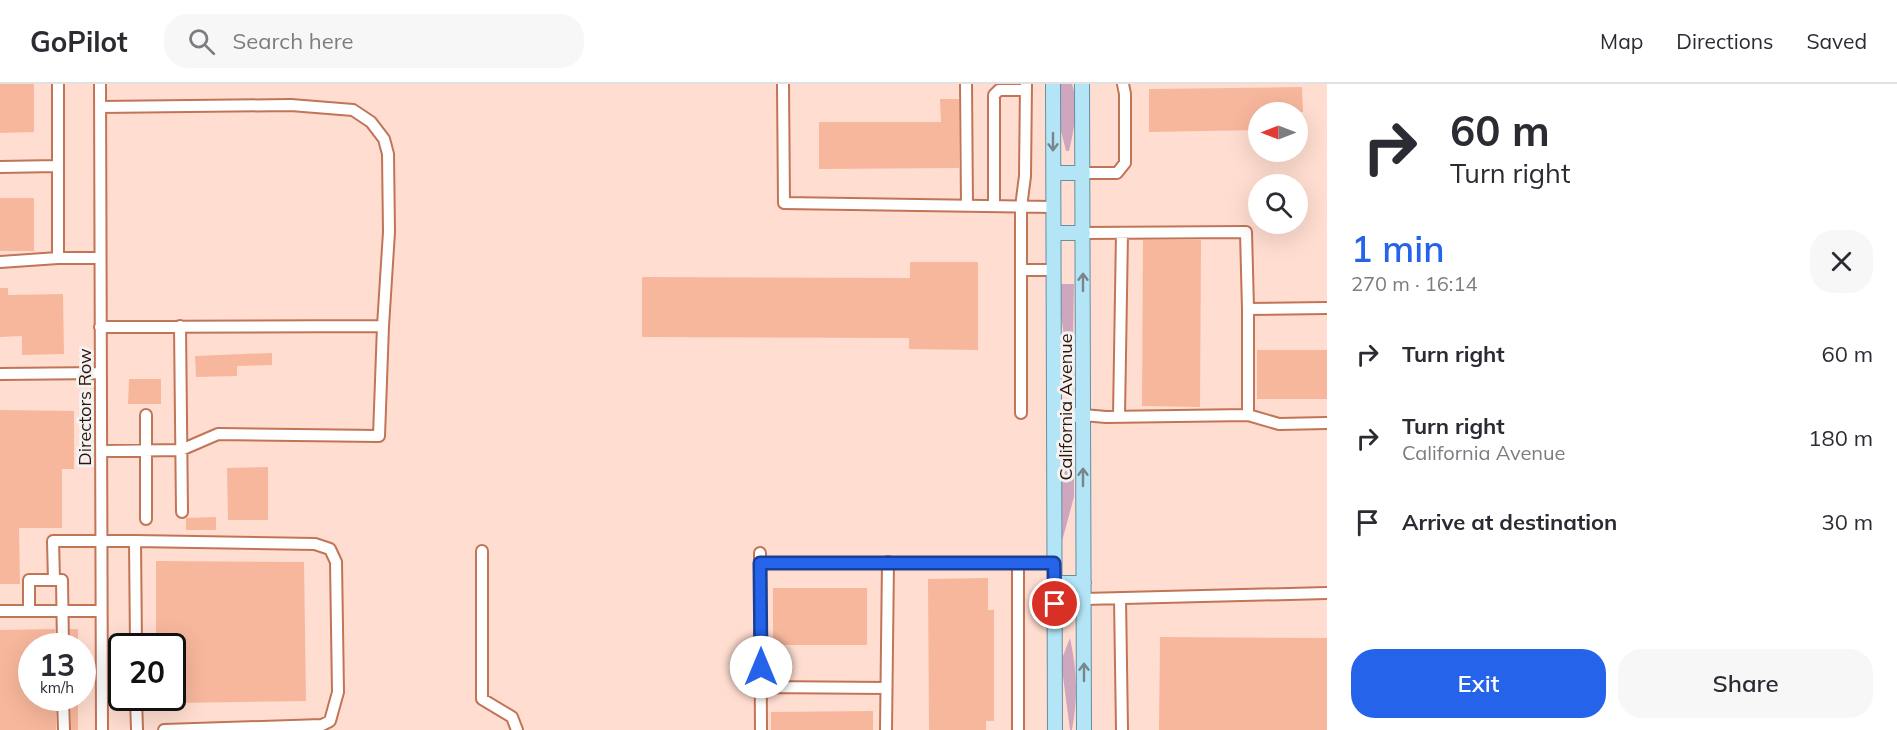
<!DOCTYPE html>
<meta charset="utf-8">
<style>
body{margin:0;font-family:Mulish,sans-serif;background:#f7f7f7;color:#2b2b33;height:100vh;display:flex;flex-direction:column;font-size:22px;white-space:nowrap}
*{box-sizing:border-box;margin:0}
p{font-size:20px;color:#7c7c81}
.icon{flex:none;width:33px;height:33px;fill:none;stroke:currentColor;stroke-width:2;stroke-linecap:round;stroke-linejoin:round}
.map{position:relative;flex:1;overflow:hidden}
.sheet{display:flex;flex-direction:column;background:#fff;width:570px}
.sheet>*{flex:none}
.guide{background:#fff;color:#2b2b33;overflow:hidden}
.needle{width:39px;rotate:270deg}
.fabs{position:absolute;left:1248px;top:18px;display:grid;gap:12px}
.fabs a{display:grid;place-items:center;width:60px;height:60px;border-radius:50%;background:#fff;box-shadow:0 6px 24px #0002;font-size:30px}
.speed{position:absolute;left:18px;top:549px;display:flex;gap:12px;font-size:30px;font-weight:700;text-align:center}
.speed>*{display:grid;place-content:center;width:78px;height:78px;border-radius:50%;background:#fff;box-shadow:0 6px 24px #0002;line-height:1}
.speed small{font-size:15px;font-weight:400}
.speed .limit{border:3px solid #111;border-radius:9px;background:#fff;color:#111}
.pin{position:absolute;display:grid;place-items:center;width:51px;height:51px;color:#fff;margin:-26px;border:3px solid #fff;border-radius:50%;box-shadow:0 2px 6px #0007}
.me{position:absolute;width:66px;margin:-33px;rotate:0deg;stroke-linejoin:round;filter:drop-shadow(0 0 4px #0008)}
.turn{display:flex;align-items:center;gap:21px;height:126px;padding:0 24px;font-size:27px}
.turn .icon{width:78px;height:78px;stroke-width:2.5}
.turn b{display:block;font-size:42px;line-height:51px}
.round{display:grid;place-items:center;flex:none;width:63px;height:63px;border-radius:24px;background:#f7f7f7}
.overview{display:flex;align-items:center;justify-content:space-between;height:102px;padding:0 24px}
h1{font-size:36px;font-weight:600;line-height:45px;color:#2563eb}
.action{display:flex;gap:12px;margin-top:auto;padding:12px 24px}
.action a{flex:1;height:69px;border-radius:24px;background:#2563eb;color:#fff;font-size:24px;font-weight:600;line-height:69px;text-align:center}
.action a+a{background:#f7f7f7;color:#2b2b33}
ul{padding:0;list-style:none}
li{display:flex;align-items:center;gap:18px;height:84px;padding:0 24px}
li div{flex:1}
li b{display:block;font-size:22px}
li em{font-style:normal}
header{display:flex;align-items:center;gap:36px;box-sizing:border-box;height:84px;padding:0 30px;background:#fff;border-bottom:2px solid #e1e1e2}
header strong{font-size:28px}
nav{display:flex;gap:33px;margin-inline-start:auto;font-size:21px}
.search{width:420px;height:54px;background:#f7f7f7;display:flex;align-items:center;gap:15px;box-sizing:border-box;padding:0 21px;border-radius:24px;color:#7c7c81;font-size:22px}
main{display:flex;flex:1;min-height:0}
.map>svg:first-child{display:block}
.green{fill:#cea7be}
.building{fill:#f7b79d}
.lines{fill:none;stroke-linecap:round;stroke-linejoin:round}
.minor-casing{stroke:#c07557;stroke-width:14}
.major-casing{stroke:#6590a0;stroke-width:16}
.minor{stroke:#fff;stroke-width:10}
.major{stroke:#b3e5f7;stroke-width:14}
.oneway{stroke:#78868b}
.route-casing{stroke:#184099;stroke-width:15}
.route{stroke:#2563eb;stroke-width:10}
.labels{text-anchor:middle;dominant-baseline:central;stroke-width:6;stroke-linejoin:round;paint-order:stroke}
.street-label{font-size:18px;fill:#301307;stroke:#f2f2f2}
</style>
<header>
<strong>GoPilot</strong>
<div class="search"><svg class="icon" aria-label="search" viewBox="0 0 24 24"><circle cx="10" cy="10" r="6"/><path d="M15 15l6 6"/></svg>Search here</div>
<nav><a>Map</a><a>Directions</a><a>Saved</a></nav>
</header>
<main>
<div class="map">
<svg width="1327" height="646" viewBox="0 0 1327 646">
<rect width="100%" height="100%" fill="#ffddd0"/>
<path class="green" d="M1061 0H1072C1079 20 1074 47 1069 67H1066L1060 43Z
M1061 200H1074L1072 310 1061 231Z
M1074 349V413L1061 461V372Z
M1070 554C1077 586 1078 613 1072 646H1070L1061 577Z"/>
<path class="building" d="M0 0H34V48L0 49Z
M1302 3 1303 28H1258V46L1149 48V5Z
M940 15H959V84L819 85V38H941Z
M0 114H34V167H0Z
M1143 156H1201L1200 323 1142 322Z
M910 178H978V266L909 265V254L642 253V193L910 194Z
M0 204H8V211L63 210 64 270 22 271V252L0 253Z
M1257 266H1327V315H1257Z
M272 269V281L237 282V292L196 293 195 272Z
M129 295H161V320H128Z
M0 326 74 327V385H62V444H19L20 500H0Z
M268 383V436H228L227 384Z
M216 433V446H186V434Z
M156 477 304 478 306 617 172 619V562H156Z
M988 494V526H994V637H986V646H929L928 495Z
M773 504H867V561H773Z
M55 545 56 562H32V614H56V646H0V546Z
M70 545H78V562H70Z
M1160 553 1327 554V646H1159Z
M70 614H78V646H71Z
M873 627V646H771V628Z"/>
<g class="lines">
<g class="minor-casing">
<path id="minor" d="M58 0V174H100
M100 0 102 646
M783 0 784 119 1054 123
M966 0 967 122
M100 23 291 21 353 26 371 38 384 55 388 70 389 148 383 242 100 243
M0 83 58 82
M1083 89H1117L1125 79V10L1123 0
M994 122V11L999 6H1026
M1083 149 1246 148 1248 225 1327 224
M0 178 58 174
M1021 186H1054
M1248 225V331
M180 242 182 428
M0 290 101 289
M1021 329V123L1025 92 1026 0
M146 331V435
M1083 331 1106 333 1248 331 1279 340 1327 339
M1119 332 1122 149
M101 367 181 366 218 350 379 352 383 242
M135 457 315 460 330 465 336 478 338 608 330 637 322 641 164 646
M482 467V615L512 633 517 646
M760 469 761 646
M760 479H1054
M54 496H62L63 562
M1120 514 1122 646
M1084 515 1327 509
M0 527H101
M29 527V496H54L53 457H135L136 562
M761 603 886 604
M63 614 64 646
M136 614 137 646
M886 646 888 478
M1018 646V479"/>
</g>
<g class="major-casing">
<path id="major" d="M1053 0 1055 646
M1082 0 1084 646
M1054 89H1083
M1054 149H1083
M1054 331H1083
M1055 499H1084"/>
</g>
<use href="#minor" class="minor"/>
<use href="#major" class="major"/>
</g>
<defs><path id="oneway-shaft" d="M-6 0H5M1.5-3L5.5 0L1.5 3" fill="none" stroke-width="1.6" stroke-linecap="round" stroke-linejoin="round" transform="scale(1.5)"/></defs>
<g class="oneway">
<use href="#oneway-shaft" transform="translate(1053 58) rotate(90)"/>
<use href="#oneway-shaft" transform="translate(1083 198) rotate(-90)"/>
<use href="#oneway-shaft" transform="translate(1083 393) rotate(-90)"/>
<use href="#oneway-shaft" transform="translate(1084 588) rotate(-90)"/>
</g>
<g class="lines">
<g class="route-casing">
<path id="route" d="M761 583 760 479H1054L1055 520"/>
</g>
<use href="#route" class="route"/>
</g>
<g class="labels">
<g class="street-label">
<text transform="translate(84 323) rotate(-90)">Directors Row</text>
<text transform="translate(1065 323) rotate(-90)">California Avenue</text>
</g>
</g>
</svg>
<div class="fabs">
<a><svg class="needle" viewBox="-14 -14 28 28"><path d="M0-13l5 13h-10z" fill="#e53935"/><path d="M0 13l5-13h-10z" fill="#7c7c81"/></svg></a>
<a><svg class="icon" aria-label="search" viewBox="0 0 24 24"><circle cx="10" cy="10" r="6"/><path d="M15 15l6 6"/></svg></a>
</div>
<div class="speed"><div>13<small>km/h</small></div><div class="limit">20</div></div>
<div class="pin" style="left:1055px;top:520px;background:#d93025"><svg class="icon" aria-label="arrive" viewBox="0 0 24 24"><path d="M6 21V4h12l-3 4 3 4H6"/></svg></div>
<svg class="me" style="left:761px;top:583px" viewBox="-20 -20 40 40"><circle r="19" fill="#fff"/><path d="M0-13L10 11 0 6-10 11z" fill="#2563eb"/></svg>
</div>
<section class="sheet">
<div class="guide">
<div class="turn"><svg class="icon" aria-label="right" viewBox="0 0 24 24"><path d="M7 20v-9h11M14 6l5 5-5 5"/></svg><div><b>60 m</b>Turn right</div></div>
</div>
<div class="overview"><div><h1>1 min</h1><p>270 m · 16:14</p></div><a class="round"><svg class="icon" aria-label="close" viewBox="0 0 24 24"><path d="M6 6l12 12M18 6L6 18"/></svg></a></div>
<ul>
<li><svg class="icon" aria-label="right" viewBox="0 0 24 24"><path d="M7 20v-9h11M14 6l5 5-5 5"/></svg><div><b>Turn right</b></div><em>60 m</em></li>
<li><svg class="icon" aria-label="right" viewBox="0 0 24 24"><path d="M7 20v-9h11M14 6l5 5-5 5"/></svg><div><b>Turn right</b><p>California Avenue</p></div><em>180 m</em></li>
<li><svg class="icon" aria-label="arrive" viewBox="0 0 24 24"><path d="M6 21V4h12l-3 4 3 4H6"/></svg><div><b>Arrive at destination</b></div><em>30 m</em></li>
</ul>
<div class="action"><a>Exit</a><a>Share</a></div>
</section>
</main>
